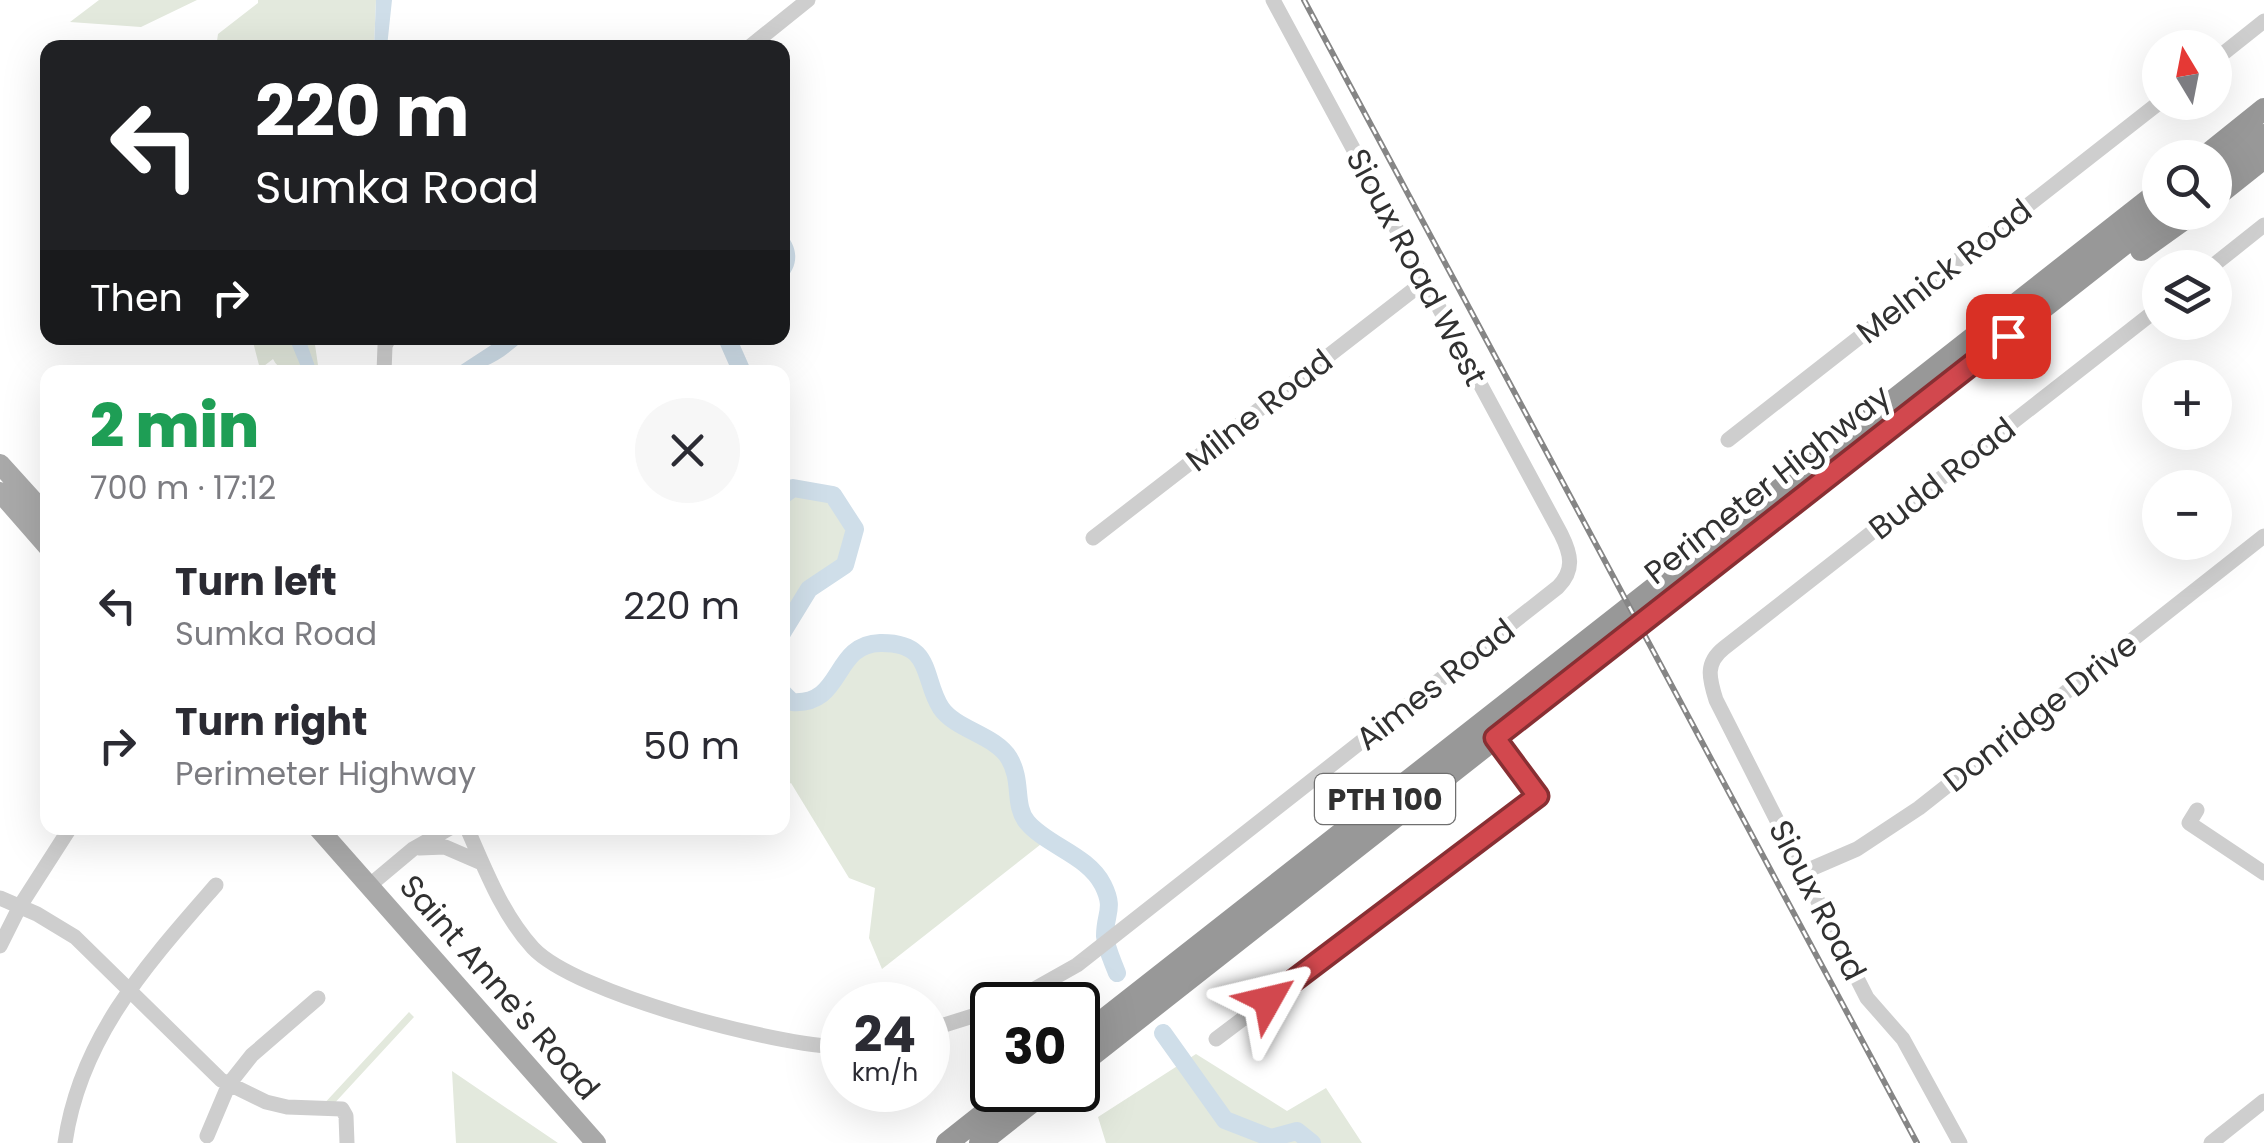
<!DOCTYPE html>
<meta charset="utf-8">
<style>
body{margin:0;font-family:Poppins,sans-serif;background:#f7f7f7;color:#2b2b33;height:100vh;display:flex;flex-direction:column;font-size:38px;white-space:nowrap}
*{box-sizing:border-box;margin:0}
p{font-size:32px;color:#7c7c81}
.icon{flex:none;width:55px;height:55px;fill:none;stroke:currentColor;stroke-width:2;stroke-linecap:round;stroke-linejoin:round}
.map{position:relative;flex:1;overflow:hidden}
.sheet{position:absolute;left:40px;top:365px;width:750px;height:470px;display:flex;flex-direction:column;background:#fff;border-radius:20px;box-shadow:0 10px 40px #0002}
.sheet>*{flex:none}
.guide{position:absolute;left:40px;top:40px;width:750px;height:305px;border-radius:20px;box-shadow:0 10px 40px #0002;background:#202124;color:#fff;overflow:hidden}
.needle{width:65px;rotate:350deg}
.tools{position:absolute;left:2142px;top:30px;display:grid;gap:20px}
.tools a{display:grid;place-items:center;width:90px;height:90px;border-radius:50%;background:#fff;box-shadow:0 10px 40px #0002;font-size:50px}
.speed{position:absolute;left:820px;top:982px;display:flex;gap:20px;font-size:50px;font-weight:700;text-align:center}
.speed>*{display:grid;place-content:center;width:130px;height:130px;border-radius:50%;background:#fff;box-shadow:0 10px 40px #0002;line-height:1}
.speed small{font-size:25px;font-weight:400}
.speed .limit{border:5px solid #111;border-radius:15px;background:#fff;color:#111}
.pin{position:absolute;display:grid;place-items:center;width:85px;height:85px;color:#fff;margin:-42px;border-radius:20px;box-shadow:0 5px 15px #0006}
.me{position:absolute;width:110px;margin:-55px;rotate:53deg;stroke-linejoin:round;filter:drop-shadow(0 0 8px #0008)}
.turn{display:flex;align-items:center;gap:35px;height:210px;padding:0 50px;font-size:45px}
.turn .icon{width:130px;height:130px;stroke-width:2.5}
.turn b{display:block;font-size:70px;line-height:85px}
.then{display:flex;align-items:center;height:95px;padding:0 50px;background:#0003;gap:20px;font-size:38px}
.round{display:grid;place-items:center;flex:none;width:105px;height:105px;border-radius:52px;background:#f7f7f7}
.headline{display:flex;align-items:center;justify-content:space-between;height:170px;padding:0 50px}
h1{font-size:60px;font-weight:800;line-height:75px;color:#1e9e55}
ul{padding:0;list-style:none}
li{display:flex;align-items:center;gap:30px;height:140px;padding:0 50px}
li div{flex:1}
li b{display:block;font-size:38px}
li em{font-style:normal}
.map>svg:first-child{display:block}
.green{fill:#e3e9dd}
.water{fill:#cfdee9}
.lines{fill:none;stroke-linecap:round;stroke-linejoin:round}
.river{stroke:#cfdee9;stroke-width:18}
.minor{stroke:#cecece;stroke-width:15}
.major{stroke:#a9a9a9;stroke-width:20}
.highway{stroke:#989898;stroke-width:22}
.rail-casing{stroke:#868686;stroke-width:6}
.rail{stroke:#fff;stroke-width:2.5;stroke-dasharray:8;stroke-linecap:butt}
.route-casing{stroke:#882f33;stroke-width:25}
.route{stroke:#d2484e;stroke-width:18}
.labels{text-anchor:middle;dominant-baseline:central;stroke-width:10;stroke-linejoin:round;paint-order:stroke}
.shield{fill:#fff;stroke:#6f6f6f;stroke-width:2.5}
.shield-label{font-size:30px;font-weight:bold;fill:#313131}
.street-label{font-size:32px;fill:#313131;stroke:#fff}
</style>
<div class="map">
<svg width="2264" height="1143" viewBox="0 0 2264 1143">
<rect width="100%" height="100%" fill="#fff"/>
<path class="green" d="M99 0H197L141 27 70 22Z
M258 0H376L374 47 216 48 218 34 258 3Z
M252 338H314L319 372C302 372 282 377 273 359L260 369Z
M805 488 819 492 854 516C867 557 836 561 814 585 800 600 792 622 783 640V491Z
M872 643C889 643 909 645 922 657 934 668 935 694 949 711 965 731 995 735 1008 759 1028 793 989 816 1045 841L882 969 869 938 875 888 849 878 791 783 782 788 783 693 804 705C834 690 842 651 872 643Z
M409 1012 414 1017 331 1107H321Z
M1196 1054 1287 1111 1326 1088 1362 1143H1106L1098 1117Z
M452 1071 558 1143H456Z"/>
<path class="water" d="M376 0H392L387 47H374Z
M782 231C799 245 800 267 783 281Z
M289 338H305L317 372H303Z
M502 338H526C501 360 483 373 450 372Z"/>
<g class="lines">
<path class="river" d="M727 338 742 372
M782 496 793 488 833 495 855 529 845 565 809 589 782 633
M782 692 792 702C844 706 832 644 880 643 934 642 922 679 941 708 956 730 995 735 1009 758 1023 781 1013 805 1027 822 1047 846 1088 855 1103 885 1115 909 1105 913 1105 936 1106 948 1113 962 1117 973
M1163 1033 1225 1120 1271 1138 1297 1131 1312 1143"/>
<path class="minor" d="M748 48 808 0
M2215 60 2264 21
M2210 268 2264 225
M384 372 385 346 389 338
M1728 440 2160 102
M1093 538 1425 281
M2197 810 2189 823 2264 873
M467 828C485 869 502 914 533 948 576 994 778 1046 842 1047
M419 848 445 847 482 863
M1806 871 1857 849 1919 808 2264 536
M370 885 413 849 450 828
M0 898 37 914 75 937 221 1080 266 1102 287 1107 342 1109 346 1116 347 1143
M0 946 20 906 70 828
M1006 1005 1077 965 1558 587C1575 570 1571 554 1561 534L1273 0
M928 1030 992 1010
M1216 1039 1538 796 1495 738
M207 1136 229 1084 252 1055 318 998
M65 1143C80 1037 148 963 216 885
M1960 1143 1903 1039 1867 998 1716 700C1709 678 1705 663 1724 648L2160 307
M2211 1143 2264 1101"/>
<path class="major" d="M0 464 48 517
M0 492 48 547
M318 828 596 1143"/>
<path class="highway" d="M2203 158 2264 109
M2215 173 2264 135
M2215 197 2264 158
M2141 250 2194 212
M1078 1040 2160 191
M1078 1066 2165 212
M947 1143 1014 1090
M980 1143 1047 1090"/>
<g class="rail-casing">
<path id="rail" d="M1304 0 1917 1143"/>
</g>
<use href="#rail" class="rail"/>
</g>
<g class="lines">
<g class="route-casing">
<path id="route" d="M1268 1000 1538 796 1495 738 2008 336"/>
</g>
<use href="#route" class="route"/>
</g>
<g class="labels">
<rect class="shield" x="1315" y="774" width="140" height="50" rx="8"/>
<g class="shield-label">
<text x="1385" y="799">PTH 100</text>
</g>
<g class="street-label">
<text transform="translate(1417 267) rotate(62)">Sioux Road West</text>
<text transform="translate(1944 271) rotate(-38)">Melnick Road</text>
<text transform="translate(1259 410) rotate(-38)">Milne Road</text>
<text transform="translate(1942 478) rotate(-38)">Budd Road</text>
<text transform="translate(1767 484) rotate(-38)">Perimeter Highway</text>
<text transform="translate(1435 684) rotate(-38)">Aimes Road</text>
<text transform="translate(2040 712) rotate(-38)">Donridge Drive</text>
<text transform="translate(1818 900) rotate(63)">Sioux Road</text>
<text transform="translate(500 987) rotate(49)">Saint Anne's Road</text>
</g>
</g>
</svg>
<div class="tools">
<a><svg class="needle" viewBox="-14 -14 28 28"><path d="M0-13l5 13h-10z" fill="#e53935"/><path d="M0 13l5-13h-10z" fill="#7c7c81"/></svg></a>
<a><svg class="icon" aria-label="search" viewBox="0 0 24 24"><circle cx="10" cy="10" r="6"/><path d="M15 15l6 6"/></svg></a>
<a><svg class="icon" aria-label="layers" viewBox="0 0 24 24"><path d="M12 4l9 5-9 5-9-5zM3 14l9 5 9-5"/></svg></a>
<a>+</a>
<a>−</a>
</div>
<div class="speed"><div>24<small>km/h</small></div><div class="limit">30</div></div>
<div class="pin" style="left:2008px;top:336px;background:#d93025"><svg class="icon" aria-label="arrive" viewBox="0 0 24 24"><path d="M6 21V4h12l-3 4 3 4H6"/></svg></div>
<svg class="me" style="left:1268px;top:1000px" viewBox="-20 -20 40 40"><path d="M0-17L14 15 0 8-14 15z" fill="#d2484e" stroke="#fff" stroke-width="4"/></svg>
<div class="guide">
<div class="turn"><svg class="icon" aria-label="left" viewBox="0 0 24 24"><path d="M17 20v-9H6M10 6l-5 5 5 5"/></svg><div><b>220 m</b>Sumka Road</div></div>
<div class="then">Then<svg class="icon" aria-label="right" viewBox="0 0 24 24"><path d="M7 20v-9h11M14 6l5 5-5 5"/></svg></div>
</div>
<section class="sheet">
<div class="headline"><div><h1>2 min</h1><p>700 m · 17:12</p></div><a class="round"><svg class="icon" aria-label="close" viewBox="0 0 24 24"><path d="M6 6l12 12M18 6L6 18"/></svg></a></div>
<ul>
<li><svg class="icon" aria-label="left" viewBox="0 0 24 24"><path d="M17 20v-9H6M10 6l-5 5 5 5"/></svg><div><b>Turn left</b><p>Sumka Road</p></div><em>220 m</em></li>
<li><svg class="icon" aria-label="right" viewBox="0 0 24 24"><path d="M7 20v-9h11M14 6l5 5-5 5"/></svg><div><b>Turn right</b><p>Perimeter Highway</p></div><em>50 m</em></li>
</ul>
</section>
</div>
